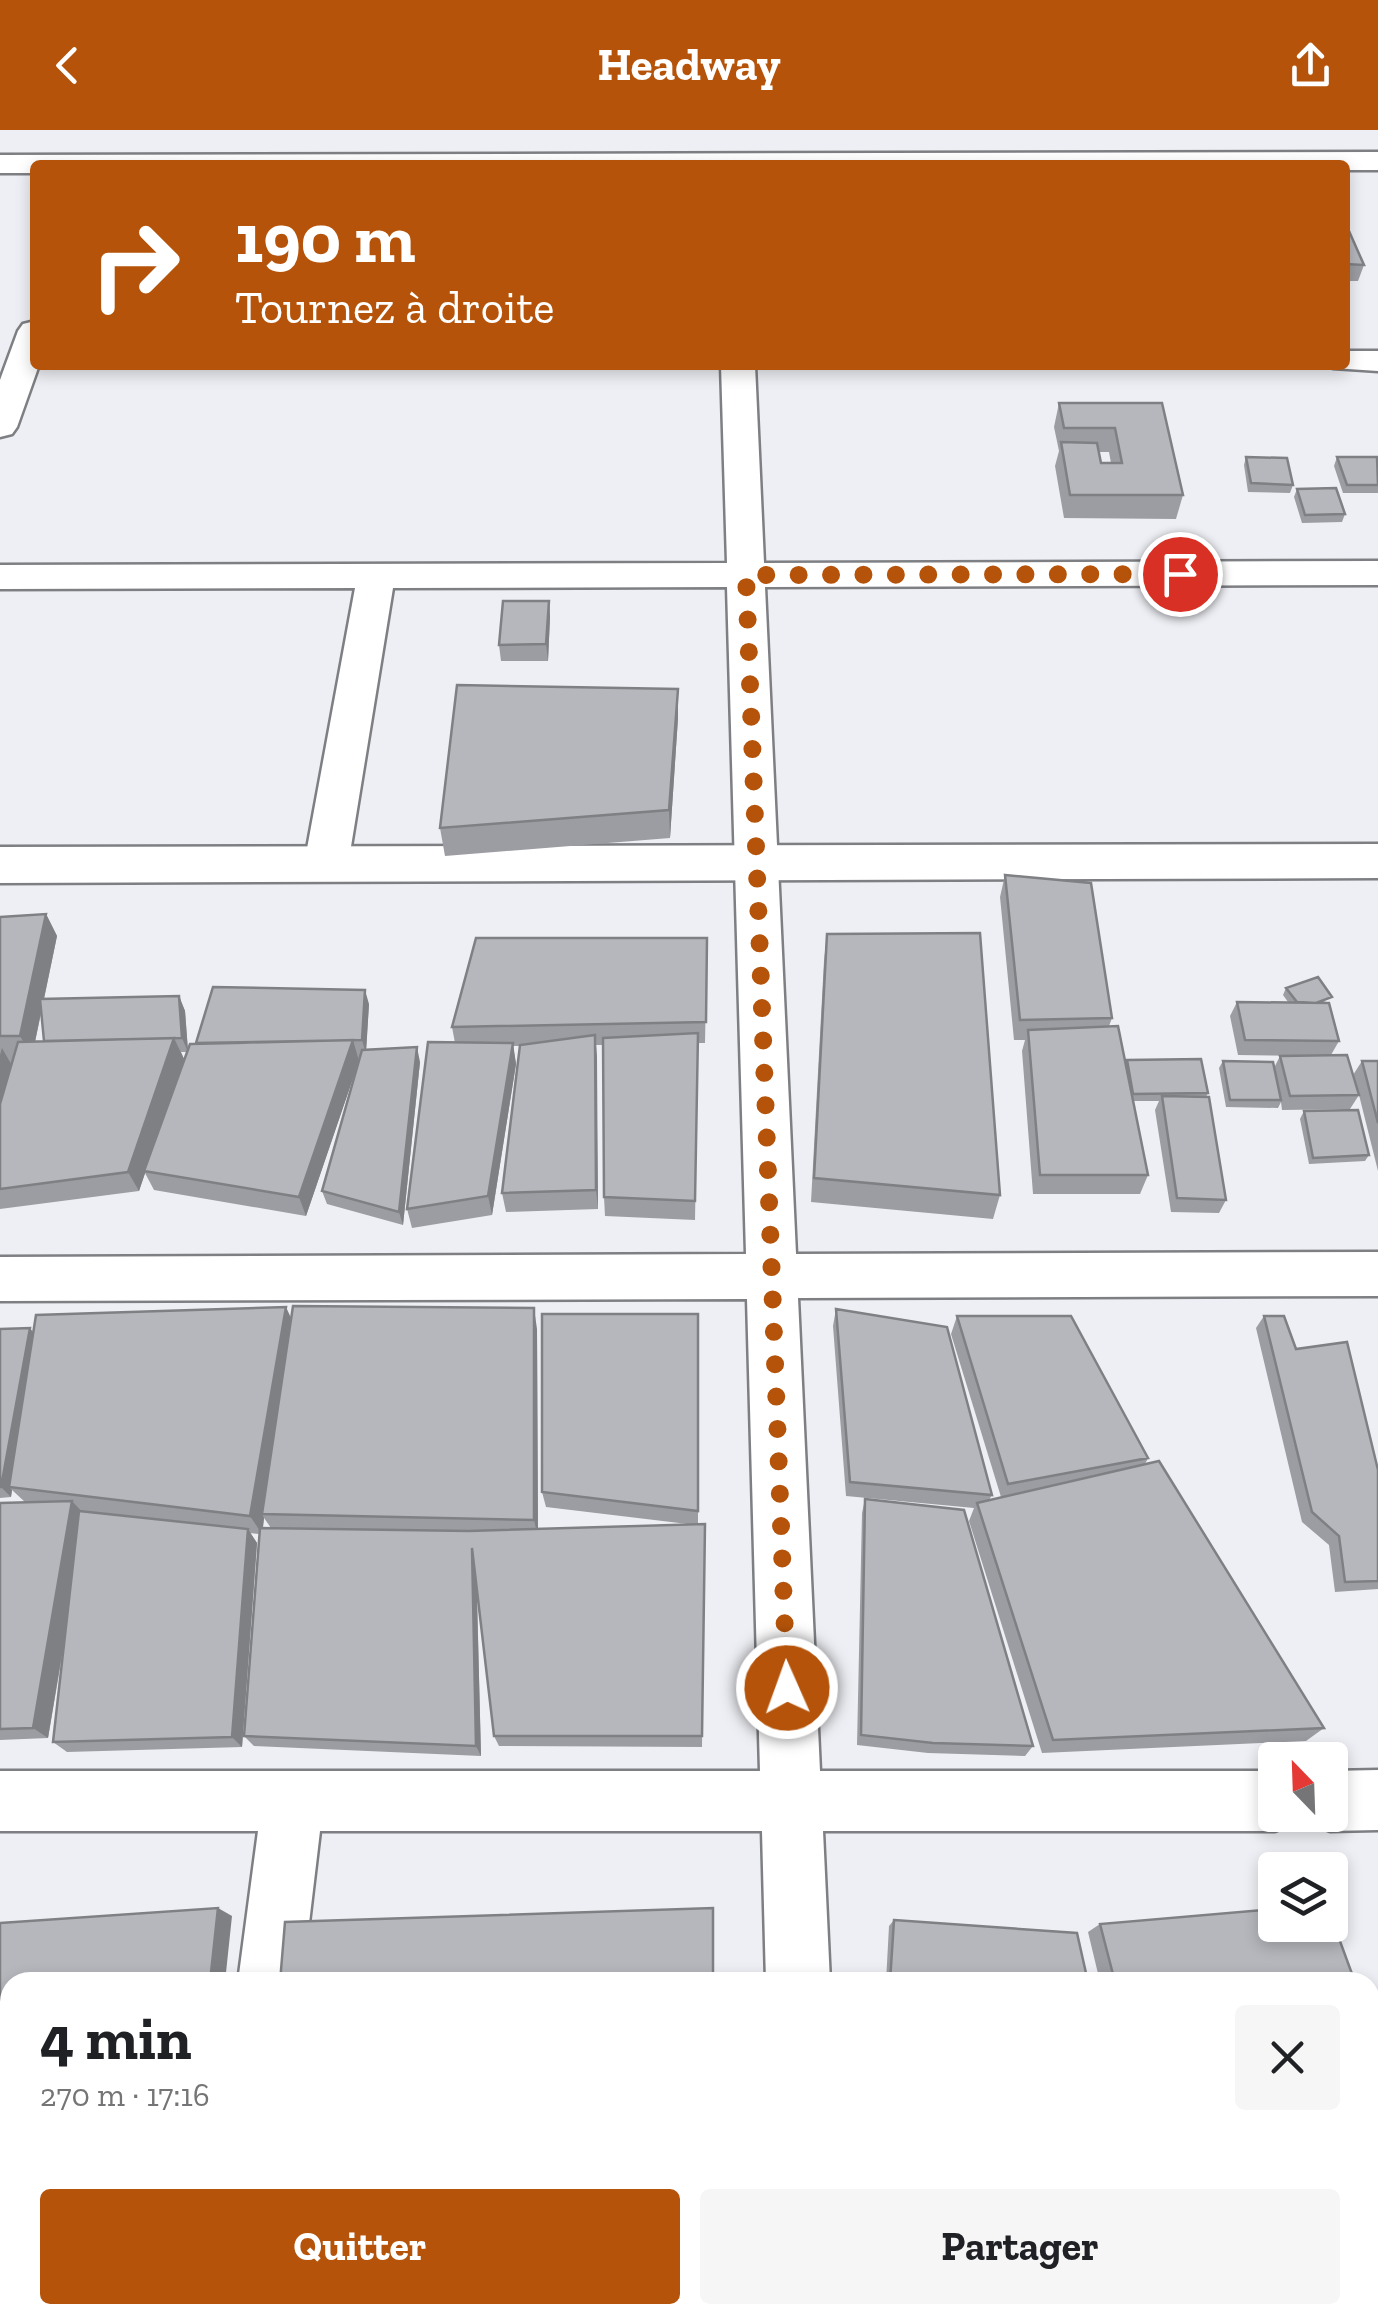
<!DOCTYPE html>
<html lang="fr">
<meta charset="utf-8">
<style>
body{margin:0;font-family:"Zilla Slab",serif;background:#f6f6f6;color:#202124;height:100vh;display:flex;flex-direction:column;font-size:38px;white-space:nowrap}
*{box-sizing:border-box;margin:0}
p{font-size:32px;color:#757577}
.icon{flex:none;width:55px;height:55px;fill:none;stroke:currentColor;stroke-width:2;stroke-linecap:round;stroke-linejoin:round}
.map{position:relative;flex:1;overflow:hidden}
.drawer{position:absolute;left:0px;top:1842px;width:1380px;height:352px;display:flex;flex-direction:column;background:#fff;border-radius:30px 30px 0 0;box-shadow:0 5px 15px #0003}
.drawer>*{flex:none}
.top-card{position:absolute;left:30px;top:30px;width:1320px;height:210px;border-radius:10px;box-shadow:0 5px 15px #0003;background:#b45309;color:#fff;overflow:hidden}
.needle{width:65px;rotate:337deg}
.controls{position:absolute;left:1258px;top:1612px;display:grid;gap:20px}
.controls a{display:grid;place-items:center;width:90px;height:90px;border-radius:10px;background:#fff;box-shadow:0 5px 15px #0003;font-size:50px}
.pin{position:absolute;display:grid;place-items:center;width:85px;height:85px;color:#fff;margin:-42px;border:5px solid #fff;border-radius:50%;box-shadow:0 2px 10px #0007}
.me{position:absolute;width:110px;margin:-55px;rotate:358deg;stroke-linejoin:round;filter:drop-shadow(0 0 8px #0008)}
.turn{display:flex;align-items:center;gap:35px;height:210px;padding:0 40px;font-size:45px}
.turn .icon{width:130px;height:130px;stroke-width:2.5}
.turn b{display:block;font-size:70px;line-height:85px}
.round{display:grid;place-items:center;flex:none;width:105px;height:105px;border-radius:10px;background:#f6f6f6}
.headline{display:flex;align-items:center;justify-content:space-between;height:170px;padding:0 40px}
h1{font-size:60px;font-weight:700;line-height:75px}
.cta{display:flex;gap:20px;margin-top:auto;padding:20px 40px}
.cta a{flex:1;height:115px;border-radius:10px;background:#b45309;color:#fff;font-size:40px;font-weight:700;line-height:115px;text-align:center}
.cta a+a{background:#f6f6f6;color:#202124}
header{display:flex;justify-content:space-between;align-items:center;height:130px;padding:0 40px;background:#b45309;color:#fff;font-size:45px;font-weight:700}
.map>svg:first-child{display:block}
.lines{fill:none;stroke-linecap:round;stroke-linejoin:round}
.minor-casing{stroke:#7d7f83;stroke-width:5}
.tertiary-casing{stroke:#7d7f83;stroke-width:5}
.minor{fill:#fff;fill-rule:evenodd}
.tertiary{fill:#fff;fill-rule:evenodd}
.wall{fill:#9c9da2;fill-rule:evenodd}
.shaded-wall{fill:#7f8084}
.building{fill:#b5b7bc;stroke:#7f8084;stroke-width:2.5}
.route{stroke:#b45309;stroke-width:18;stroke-dasharray:0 32.4}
</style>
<header><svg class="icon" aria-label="back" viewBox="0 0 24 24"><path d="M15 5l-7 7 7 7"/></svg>Headway<svg class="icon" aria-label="share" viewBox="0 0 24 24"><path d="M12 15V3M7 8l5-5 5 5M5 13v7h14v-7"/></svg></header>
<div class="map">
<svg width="1378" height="2194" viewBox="0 0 1378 2194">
<rect width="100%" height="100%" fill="#eeeff4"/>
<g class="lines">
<g class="minor-casing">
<path id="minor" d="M1378 22V40H1345V35H35V43H0V25Z
M35 191V235H39L17 297 12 304 0 307V250L18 201 23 194Z
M1345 221H1378V241L1333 238 1331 235H1345Z
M721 235H755L764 433 1378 431V455L765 457 796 1124 1378 1122V1166L798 1168 820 1641H1275V1685H1300L1297 1693 1275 1701H823L830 1852H766L762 1701H320L302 1852H238L258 1701H0V1641H760L747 1169 0 1171V1127L746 1124 727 457 393 458 348 735 341 746 326 751 311 746 304 735 355 458 0 459V435L727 433Z
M1378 1640V1700L1330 1701 1308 1693 1305 1685H1330V1641Z
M193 2185H263L262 2194H192Z
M775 2185H845V2194H775Z"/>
</g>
<g class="tertiary-casing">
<path id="tertiary" d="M1378 714V748L0 753V717Z"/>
</g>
<use href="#minor" class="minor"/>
<use href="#tertiary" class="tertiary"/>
</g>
<path class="wall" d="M1345 92 1364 135 1358 151H1345Z
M1059 273H1162L1183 365 1176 389 1064 388 1055 336 1059 321 1054 297ZM1099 322H1109L1111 333H1101Z
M1246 327 1293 355 1290 363 1248 362 1244 335Z
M1337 327 1378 329V363H1343L1334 336Z
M1297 359 1345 384 1342 392 1302 393 1294 367Z
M549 471 550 487 548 531H501L499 515Z
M678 559V588L670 708 445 726 440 698Z
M1005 745 1112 888 1109 896 1125 933 1127 930 1208 963 1206 967 1226 1070 1219 1083 1171 1082 1155 980 1159 971H1133L1148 1045 1140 1064H1033L1022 921 1025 910H1014L1000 767Z
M46 784 57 806 44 869 179 866 185 881 188 919 196 914 369 874 366 919 420 932 403 1095 327 1074 322 1061 357 936 306 1086 154 1060 145 1043 139 1061 0 1079V787ZM41 883 44 911 35 912ZM181 922H187L169 972 184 929Z
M827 804 1000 1065 993 1089 811 1072 824 831Z
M707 808 705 913H698L695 1090 605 1086 604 1067 603 915H596L598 1079 506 1082 502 1063 520 916H513L516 934 492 1085 412 1098 407 1079 455 913 452 897Z
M1286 858 1329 873 1339 911 1331 925 1353 945 1362 931H1378V1041L1359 965 1350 979 1282 980 1281 972 1278 978 1226 977 1219 938 1223 931 1274 938 1280 926H1317L1238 925 1230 886 1237 872H1288L1283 865Z
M1304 981 1369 1025 1365 1031 1309 1034 1300 989Z
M836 1179 992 1365 989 1370 1001 1367 951 1204 957 1186 1148 1328 1145 1334 1324 1598 1306 1611 1042 1623 969 1391 974 1378 846 1366 833 1196Z
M698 1184V1395L705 1394 702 1617 499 1616 494 1606 477 1464 481 1626 254 1616 244 1606 259 1404 250 1403 257 1413 242 1617 67 1622 53 1612 64 1515 48 1608 0 1610V1373L25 1372 12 1360 11 1367 0 1368V1199L33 1202 291 1189 537 1199 538 1399 696 1395 546 1377 542 1362ZM264 1388 271 1398H263Z
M1264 1186 1296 1219 1378 1340V1459L1335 1462 1329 1415 1302 1392 1256 1198Z
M865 1369 1033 1616 1025 1626 928 1623 857 1615 862 1383Z
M894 1790 1088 1852H886L889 1796Z
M1100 1794 1355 1852H1100L1088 1802Z
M1174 2185H1370L1378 2194H1174Z"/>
<path class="shaded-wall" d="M549 471 550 487 548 531 546 514Z
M678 559V588L670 708 669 680Z
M46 784 57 806 32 926 20 906Z
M365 860 369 874 366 924 362 910Z
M179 866 185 881 188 922 182 908Z
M595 905 597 926 598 1079 596 1060Z
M174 908 184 929 139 1061 128 1042Z
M353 910 359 931 306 1086 299 1067Z
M513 913 516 934 492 1085 488 1066Z
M417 917 420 932 403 1095 399 1082Z
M2 918 14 939 0 990V925Z
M286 1177 296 1199 262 1384 264 1388 262 1404 250 1386Z
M534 1178 537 1199 538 1407 534 1390Z
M30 1198 39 1210 9 1357 12 1360 11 1367 1 1357Z
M72 1371 85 1385 48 1608 33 1598Z
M248 1399 257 1413 242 1617 232 1607Z
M472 1418 476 1432 481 1626 476 1616Z
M218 1778 232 1786 225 1852H210Z"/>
<path class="building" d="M1345 92 1364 135 1345 134Z
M1059 273H1162L1183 365H1070L1061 312 1097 313 1101 333H1122L1115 298H1064Z
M1246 327 1287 328 1293 355 1251 353Z
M1337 327H1377L1378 355H1347Z
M1336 358 1345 384 1305 385 1297 359Z
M503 471H549L546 514 499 515Z
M457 555 678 559 669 680 440 698Z
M1005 745 1091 753 1112 888 1020 890Z
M46 784 20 906H0V787Z
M980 803 1000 1065 814 1048 827 804Z
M476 808H707L706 892 452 897Z
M1318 847 1332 867 1316 873 1297 872 1286 858Z
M213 857 365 860 362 910 196 913Z
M179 866 182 908 44 911 40 869Z
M1237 872 1329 873 1339 911 1245 910Z
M1118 896 1148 1045H1040L1028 900Z
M698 903 695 1071 604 1067 603 908Z
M595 905 596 1060 502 1063 520 915Z
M174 908 128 1042 0 1059V974L18 912Z
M353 910 299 1067 144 1041 190 914Z
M428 912 513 913 488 1066 407 1079Z
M417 917 399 1082 322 1061 362 920Z
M1347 925 1359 965 1290 966 1280 926Z
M1201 929 1208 963 1133 964 1127 930Z
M1223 931 1273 932 1281 970H1230Z
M1362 931H1378V993Z
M1162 966 1209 967 1226 1070 1177 1068Z
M1358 980 1369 1025 1313 1028 1304 981Z
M293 1176 534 1178V1390L262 1384Z
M286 1177 250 1386 9 1357 36 1185Z
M836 1179 947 1197 992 1365 850 1352Z
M542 1184H698V1381L542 1362Z
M957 1186H1071L1148 1328 1008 1354Z
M1264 1186H1284L1296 1219 1347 1212 1378 1340V1451L1345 1452 1339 1406 1312 1382Z
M30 1198 1 1357H0V1199Z
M1159 1331 1324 1598 1053 1610 977 1373Z
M865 1369 964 1380 1033 1616 933 1613 861 1605Z
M72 1371 33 1598 0 1599V1373Z
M79 1381 248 1399 232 1607 53 1612Z
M705 1394 702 1606H494L472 1418 476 1616 244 1606 260 1398 469 1401Z
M218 1778 210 1852H10V2091L0 2093V1793Z
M713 1778V1852H280L285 1792Z
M1275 1779V1795H1330V1784L1355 1852H1115L1100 1794Z
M894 1790 1077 1803 1088 1852H890Z
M1370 1892 1378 1913V2079L1370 2077Z
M1370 2096 1378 2097V2194H1344L1342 2185H1370Z
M248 2185H716V2194H247Z
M1188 2185H1330L1331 2194H1188Z"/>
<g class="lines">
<path class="route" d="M787 1558 746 445 1180 444"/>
</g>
</svg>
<div class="controls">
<a><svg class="needle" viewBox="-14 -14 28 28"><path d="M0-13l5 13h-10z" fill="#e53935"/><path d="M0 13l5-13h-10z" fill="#757577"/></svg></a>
<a><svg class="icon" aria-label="layers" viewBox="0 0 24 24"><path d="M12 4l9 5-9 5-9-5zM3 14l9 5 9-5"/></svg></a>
</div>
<div class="pin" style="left:1180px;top:444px;background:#d93025"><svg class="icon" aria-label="arrive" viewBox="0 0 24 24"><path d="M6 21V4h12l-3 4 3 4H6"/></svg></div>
<svg class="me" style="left:787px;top:1558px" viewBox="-20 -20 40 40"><circle r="17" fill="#b45309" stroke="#fff" stroke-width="3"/><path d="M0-11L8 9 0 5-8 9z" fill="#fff"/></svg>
<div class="top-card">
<div class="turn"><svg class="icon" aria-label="right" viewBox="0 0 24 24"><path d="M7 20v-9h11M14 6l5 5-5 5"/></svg><div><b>190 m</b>Tournez à droite</div></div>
</div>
<section class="drawer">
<div class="headline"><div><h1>4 min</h1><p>270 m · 17:16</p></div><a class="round"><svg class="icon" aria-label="close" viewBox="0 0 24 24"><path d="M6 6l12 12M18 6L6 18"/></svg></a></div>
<div class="cta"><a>Quitter</a><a>Partager</a></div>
</section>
</div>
